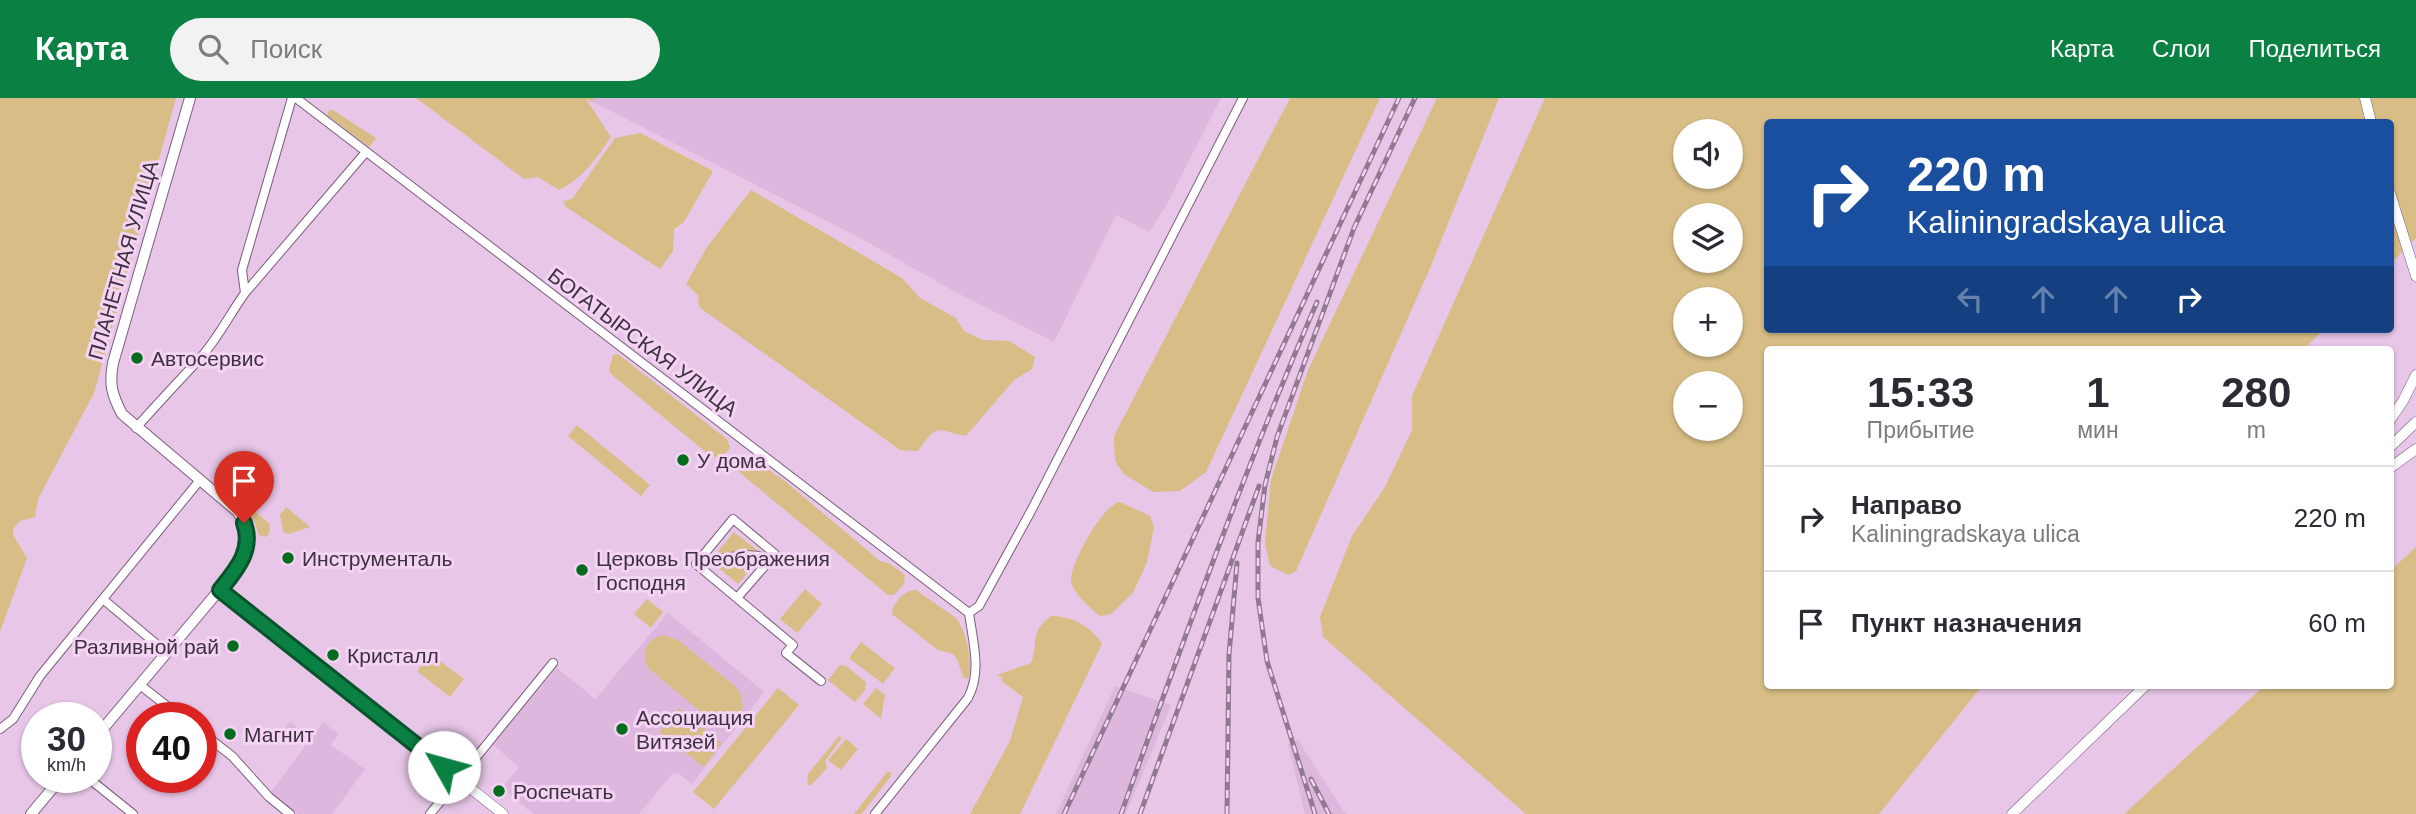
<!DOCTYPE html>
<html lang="ru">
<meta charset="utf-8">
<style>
body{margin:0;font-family:Arial,sans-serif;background:#f2f2f3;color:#2b2b33;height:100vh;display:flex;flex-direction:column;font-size:26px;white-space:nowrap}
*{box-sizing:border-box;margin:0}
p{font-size:23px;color:#7c7c81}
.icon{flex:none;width:38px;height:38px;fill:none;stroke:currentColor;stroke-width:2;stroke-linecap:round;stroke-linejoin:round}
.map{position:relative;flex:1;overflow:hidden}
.panel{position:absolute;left:1764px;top:248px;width:630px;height:343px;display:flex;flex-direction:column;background:#fff;border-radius:7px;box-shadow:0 2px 5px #0004}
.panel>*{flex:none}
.banner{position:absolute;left:1764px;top:21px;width:630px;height:214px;border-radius:7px;box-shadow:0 2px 5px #0004;background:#1a4fa0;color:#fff;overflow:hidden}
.buttons{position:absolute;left:1673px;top:21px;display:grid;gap:14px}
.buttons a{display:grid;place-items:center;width:70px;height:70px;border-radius:50%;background:#fff;box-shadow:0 2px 5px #0004;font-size:35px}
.speed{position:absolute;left:21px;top:604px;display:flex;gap:14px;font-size:35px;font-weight:700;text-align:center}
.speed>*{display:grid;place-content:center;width:91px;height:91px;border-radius:50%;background:#fff;box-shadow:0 2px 5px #0004;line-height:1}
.speed small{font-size:18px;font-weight:400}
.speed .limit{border:10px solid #d22;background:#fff;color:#111}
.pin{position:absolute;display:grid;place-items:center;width:60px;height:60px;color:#fff;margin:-72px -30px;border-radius:50% 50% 50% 0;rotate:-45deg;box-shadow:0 0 7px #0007}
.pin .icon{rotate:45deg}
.me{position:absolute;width:77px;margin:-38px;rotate:308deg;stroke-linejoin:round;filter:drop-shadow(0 0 5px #0008)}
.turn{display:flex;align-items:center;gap:24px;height:147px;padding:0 28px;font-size:32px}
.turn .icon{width:91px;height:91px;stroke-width:2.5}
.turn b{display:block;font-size:49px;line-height:60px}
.lanes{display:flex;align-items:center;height:66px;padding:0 28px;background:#0003;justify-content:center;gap:35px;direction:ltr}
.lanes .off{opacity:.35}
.eta{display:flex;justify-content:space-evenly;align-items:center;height:119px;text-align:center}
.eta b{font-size:42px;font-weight:700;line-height:49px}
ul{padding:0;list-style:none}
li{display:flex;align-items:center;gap:21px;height:105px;padding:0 28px;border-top:2px solid #e1e1e2}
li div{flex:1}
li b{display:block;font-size:26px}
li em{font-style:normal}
header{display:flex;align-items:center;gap:42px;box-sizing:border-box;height:98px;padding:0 35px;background:#0b8043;color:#fff}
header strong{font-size:33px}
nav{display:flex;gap:38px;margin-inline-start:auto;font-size:24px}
.search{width:490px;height:63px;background:#f2f2f3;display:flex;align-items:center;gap:18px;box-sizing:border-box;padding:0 24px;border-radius:38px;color:#7c7c81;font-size:26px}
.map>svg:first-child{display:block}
.built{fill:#deb7df}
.green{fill:#d8be86;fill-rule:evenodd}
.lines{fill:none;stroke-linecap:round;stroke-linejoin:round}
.minor-casing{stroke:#7b5e7c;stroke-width:10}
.tertiary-casing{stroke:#7b5e7c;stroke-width:11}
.secondary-casing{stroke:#7b5e7c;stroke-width:12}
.minor{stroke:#fff;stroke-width:8}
.tertiary{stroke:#fff;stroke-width:10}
.secondary{stroke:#fff;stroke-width:10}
.rail-casing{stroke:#917a91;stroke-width:5}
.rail{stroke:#f4d3f5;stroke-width:2.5;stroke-dasharray:8;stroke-linecap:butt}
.route-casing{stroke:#07532c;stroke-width:18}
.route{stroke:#0b8043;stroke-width:12}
.poi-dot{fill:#006c1c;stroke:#f4d3f5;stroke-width:2.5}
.labels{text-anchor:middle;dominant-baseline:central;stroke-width:6;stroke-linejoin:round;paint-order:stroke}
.street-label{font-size:21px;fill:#3e313e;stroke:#f4d3f5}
.poi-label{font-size:21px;fill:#3e313e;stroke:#f4d3f5;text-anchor:start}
</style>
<header>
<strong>Карта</strong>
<div class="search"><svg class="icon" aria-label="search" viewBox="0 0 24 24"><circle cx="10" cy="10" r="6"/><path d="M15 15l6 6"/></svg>Поиск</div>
<nav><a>Карта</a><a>Слои</a><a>Поделиться</a></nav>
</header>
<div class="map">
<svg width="2416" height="716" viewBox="0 0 2416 716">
<rect width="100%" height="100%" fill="#e7c6e7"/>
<path class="built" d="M595 0H1221L1166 108 1149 134 1116 117 1054 244 952 192 860 140 593 4Z
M668 515 764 594 692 686 678 675 672 676 639 716H534L502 690 519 669 493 647 557 570 595 601Z
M1115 588 1171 607 1126 716H1056Z
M290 624 311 640 323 624 339 636 331 647 365 671 332 716H298L270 695 306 647 285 630Z
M1298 642 1343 712 1347 716H1305L1288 646Z"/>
<path class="green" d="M0 0H176L94 295 38 401 35 419 20 423 13 431V437L27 460 0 534Z
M416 0H594L593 4 586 1 611 39C596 61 583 80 559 92L538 79 524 81Z
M1290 0H1380L1206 374 1180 393 1153 394 1124 376 1115 363 1114 338Z
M1437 0H1499L1430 170 1296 473 1289 477 1270 468 1265 445 1271 382 1308 272Z
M1545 0H2416V140L2391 165 2390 24H1768V231H2324L2303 252H1768V588H1982L1879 716H1526L1323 539 1320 519 1352 438 1385 389 1412 332V298ZM1685 33H1731V79H1685ZM1685 117H1731V163H1685ZM1685 201H1731V247H1685ZM1685 285H1731V331H1685Z
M331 11 376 40 369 49 328 18V14Z
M640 35 713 73 684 124 674 131 673 153 660 171 566 109 563 103 572 101 615 40Z
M751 92 902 180 920 200 956 220 964 233 983 242 1009 243 1035 259 1032 271 1014 282 966 338C934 332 939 324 918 353L900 352 699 209 698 197 686 186 707 149Z
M618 256 728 342 730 350 725 356 718 360 708 356 611 276 609 272 613 257Z
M577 327 650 387 641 398 568 338Z
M747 357 786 384 880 463 890 466 905 477 904 486 894 497H888L740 375 737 369Z
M224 389 269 425 270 430 268 438 264 439 259 437C252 412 243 406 224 389Z
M1120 404 1150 418 1154 429 1147 464 1133 495 1111 516 1100 518C1090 510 1070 493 1071 480 1073 462 1103 406 1120 404Z
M286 409 310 429 289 436 283 434 280 417Z
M734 434 763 457 738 486 710 463Z
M2416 449V716H2124L2264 588H2390L2391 472Z
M805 491 822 506 797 535 780 521Z
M916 492 956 520C966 533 974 566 968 581L963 579 958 563 953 556 938 552 893 517 892 513C895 503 905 492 916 492Z
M647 501 663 514 651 530 634 516Z
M1051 518C1071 518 1091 528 1102 546L1020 716H970L1010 643 1023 599 1001 583 1003 580 997 577 1031 565C1039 544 1029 534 1051 518Z
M663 537 678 542 735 588 741 597 743 608C739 622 727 628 713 624L648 570C640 555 646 541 663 537Z
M861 544 895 570 883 586 849 560Z
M431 556 464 581 450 599 417 573Z
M840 567 846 568 866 584 865 592 855 604 828 582Z
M778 590 799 607 714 711 693 694Z
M876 590 885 597 881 621 863 606Z
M678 610 722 645 704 669 659 634Z
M839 638 842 640 825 663 827 670 811 687H807L808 676Z
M846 641 858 651 841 672 828 662Z
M887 674H891V678L864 713 861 716H854Z"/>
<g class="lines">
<g class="minor-casing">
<path id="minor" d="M296 0 969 515
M245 195 366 54
M136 330C157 306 180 282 202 258 219 238 230 216 245 195L242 172 292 0
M696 466C714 462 754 451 769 462
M737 500 775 456 733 421 696 466 793 547 786 555 821 583
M104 502 167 555
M969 515 979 508 1031 413 1243 0
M140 587 182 620
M0 631 13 621 40 578 200 382
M201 634 232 658 269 699 290 716
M87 679 133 716
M430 716 553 565
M875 716 968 600C982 574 973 544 969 515"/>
</g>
<g class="tertiary-casing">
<path id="tertiary" d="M2365 0 2371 24
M2390 95 2416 178
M2390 322 2403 303 2416 277
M2390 349 2416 324
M2390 370 2416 351
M220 492 503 716
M2012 716 2145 588"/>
</g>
<g class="secondary-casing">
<path id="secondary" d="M96 639 226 484C244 459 257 444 238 414L122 316C112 297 109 286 113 265L190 0
M31 716 62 679"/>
</g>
<use href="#minor" class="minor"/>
<use href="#tertiary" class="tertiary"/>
<use href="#secondary" class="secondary"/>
<g class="rail-casing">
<path id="rail" d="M1311 681 1329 716
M1064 716 1399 0
M1121 716C1183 544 1244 372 1317 204
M1140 716 1259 388
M1227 716 1229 557 1237 465
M1315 716 1267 563 1258 500V444L1265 387 1277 339 1354 130 1415 0"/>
</g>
<use href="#rail" class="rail"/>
</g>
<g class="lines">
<g class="route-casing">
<path id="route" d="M244 425C254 452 236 472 220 492L444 669"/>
</g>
<use href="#route" class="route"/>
</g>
<g class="poi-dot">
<circle cx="137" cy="260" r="7"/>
<circle cx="683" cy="362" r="7"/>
<circle cx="288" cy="460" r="7"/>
<circle cx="582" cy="472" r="7"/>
<circle cx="233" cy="548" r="7"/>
<circle cx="333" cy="557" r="7"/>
<circle cx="622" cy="631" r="7"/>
<circle cx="230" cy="636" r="7"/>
<circle cx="499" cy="693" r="7"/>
</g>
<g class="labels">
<g class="street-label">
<text transform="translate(123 162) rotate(-74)">ПЛАНЕТНАЯ УЛИЦА</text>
<text transform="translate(643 244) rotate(37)">БОГАТЫРСКАЯ УЛИЦА</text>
</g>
<g class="poi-label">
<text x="151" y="260">Автосервис</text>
<text x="697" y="362">У дома</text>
<text x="302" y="460">Инструменталь</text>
<text x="596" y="460">Церковь Преображения<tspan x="596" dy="24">Господня</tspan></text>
<text x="219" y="548" text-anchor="end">Разливной рай</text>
<text x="347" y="557">Кристалл</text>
<text x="636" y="619">Ассоциация<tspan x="636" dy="24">Витязей</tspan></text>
<text x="244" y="636">Магнит</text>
<text x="513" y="693">Роспечать</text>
</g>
</g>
</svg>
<div class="buttons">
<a><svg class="icon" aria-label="sound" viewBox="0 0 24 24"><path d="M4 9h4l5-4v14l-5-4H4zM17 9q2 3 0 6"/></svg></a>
<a><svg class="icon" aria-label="layers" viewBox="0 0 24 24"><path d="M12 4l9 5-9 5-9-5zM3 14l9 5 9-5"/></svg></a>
<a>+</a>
<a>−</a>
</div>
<div class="speed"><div>30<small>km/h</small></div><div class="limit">40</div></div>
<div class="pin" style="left:244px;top:425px;background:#d93025"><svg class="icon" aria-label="arrive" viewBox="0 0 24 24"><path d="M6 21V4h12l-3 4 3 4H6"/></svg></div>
<svg class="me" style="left:444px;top:669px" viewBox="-20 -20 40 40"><circle r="19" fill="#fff"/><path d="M0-13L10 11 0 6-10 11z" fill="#0b8043"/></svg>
<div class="banner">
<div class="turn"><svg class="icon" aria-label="right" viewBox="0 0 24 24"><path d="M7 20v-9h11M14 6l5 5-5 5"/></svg><div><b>220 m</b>Kaliningradskaya ulica</div></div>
<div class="lanes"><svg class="icon off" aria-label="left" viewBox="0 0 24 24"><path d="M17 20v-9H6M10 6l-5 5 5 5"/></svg><svg class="icon off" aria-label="ahead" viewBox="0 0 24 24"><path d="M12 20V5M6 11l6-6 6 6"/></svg><svg class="icon off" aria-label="ahead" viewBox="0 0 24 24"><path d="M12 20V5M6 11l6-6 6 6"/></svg><svg class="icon" aria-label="right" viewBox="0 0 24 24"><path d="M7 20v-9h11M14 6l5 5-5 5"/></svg></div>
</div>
<section class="panel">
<div class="eta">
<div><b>15:33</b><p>Прибытие</p></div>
<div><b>1</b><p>мин</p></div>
<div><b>280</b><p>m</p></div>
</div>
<ul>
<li><svg class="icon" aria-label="right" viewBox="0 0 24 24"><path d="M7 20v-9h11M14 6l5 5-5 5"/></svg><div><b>Направо</b><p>Kaliningradskaya ulica</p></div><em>220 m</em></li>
<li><svg class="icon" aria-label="arrive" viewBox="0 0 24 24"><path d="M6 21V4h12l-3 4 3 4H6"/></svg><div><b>Пункт назначения</b></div><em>60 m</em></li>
</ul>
</section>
</div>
